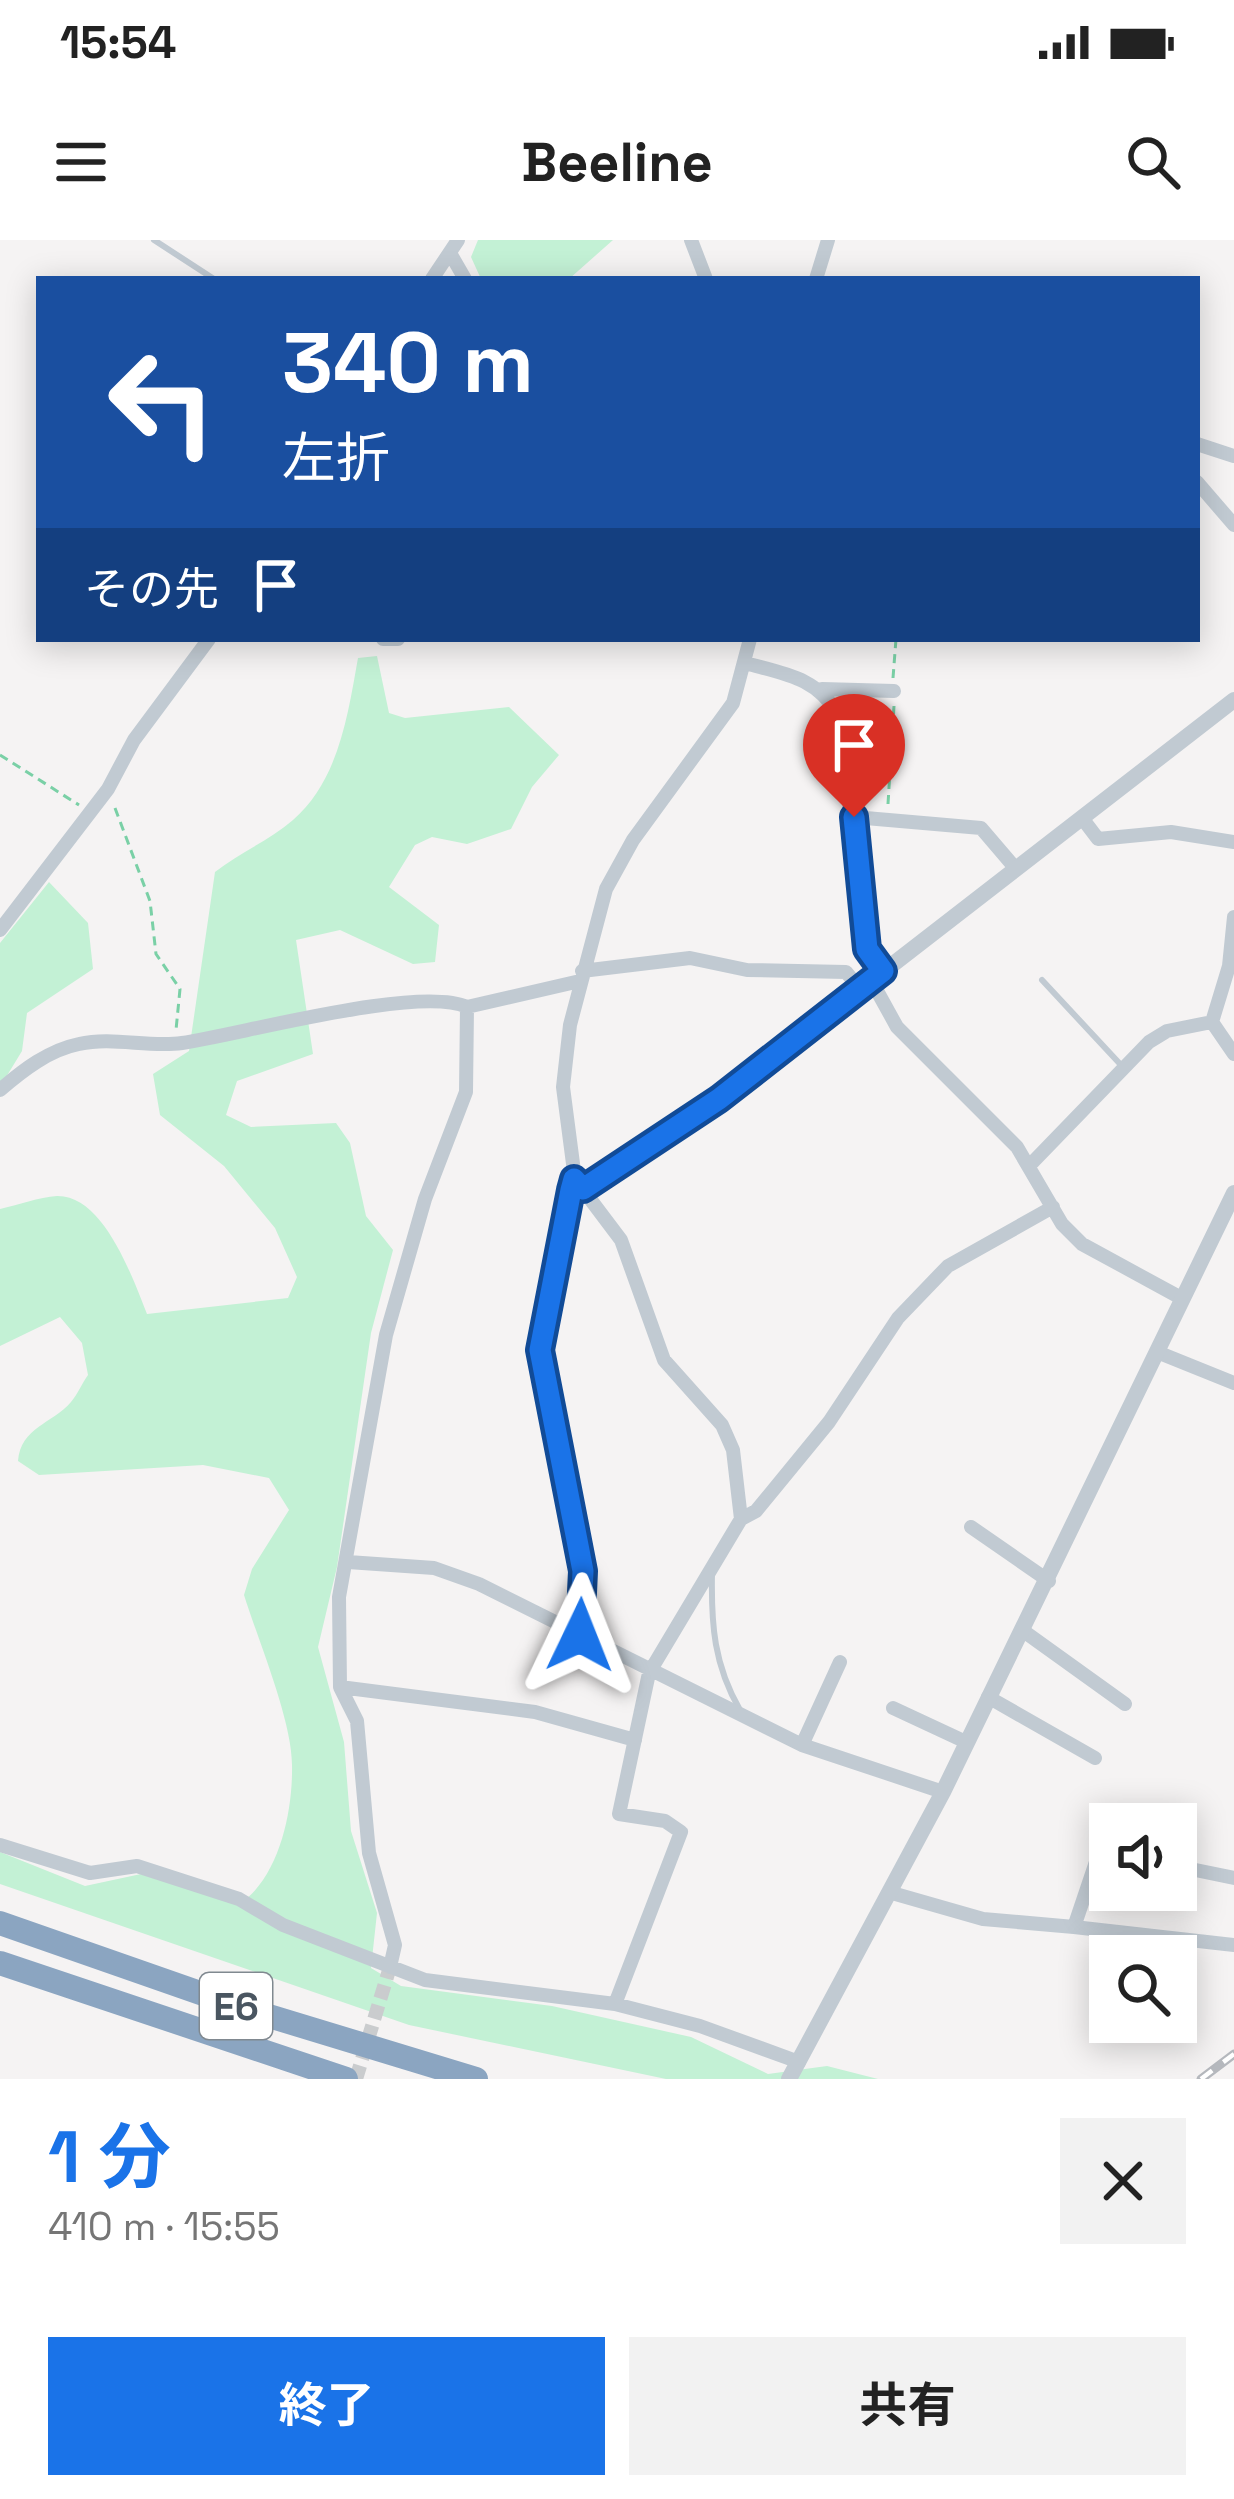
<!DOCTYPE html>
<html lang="ja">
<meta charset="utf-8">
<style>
body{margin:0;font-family:"Space Grotesk","Noto Sans JP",sans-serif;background:#f2f2f2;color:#222;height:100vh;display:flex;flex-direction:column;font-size:45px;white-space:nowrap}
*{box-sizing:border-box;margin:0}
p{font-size:39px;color:#767676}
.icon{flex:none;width:66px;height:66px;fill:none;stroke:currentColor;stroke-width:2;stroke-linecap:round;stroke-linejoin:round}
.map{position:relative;height:1839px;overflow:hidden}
.drawer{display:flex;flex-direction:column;background:#fff;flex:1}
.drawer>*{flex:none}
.guide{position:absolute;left:36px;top:36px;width:1164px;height:366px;border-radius:0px;box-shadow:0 6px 30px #0003;background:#1a4fa0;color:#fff;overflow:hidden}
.fabs{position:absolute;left:1089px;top:1563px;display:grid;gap:24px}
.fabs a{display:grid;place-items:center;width:108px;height:108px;border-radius:0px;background:#fff;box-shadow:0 6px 30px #0003;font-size:60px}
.pin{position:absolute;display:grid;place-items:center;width:102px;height:102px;color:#fff;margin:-123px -51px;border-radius:50% 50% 50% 0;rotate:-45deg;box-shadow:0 0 12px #0007}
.pin .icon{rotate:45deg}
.me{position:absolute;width:132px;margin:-66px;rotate:2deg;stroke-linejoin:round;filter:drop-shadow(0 0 9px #0008)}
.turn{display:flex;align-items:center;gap:42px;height:252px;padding:0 48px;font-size:54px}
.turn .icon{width:156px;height:156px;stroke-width:2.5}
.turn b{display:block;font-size:84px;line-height:102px}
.then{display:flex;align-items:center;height:114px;padding:0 48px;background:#0003;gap:24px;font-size:45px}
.round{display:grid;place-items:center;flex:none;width:126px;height:126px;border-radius:0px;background:#f2f2f2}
.headline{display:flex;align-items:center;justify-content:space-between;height:204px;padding:0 48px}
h1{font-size:72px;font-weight:700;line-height:90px;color:#1a73e8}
.cta{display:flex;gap:24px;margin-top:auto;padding:24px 48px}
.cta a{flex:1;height:138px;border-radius:0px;background:#1a73e8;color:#fff;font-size:48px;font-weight:700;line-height:138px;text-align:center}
.cta a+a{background:#f2f2f2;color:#222}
.status{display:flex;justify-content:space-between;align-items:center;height:84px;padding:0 60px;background:#fff;direction:ltr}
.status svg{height:33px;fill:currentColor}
header{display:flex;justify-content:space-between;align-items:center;height:156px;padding:0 48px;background:#fff;font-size:54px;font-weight:700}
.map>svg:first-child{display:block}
.green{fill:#c3f1d5}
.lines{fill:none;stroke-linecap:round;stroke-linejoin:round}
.minor-tunnel{stroke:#caccce;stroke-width:14;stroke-dasharray:14 7;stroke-linecap:butt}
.path{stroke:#7ad0a6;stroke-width:3;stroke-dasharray:9 6;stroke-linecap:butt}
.service{stroke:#c1cad2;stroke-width:6}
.minor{stroke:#c1cad2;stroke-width:14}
.tertiary{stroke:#c1cad2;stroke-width:16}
.motorway{stroke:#8ba5c1;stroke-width:24}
.rail-casing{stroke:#b5b8bd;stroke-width:9}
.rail{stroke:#fff;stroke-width:4.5;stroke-dasharray:14;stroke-linecap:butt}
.route-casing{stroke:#114b97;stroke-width:30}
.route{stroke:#1a73e8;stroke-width:21}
.labels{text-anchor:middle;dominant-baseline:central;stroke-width:9;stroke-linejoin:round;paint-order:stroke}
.shield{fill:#fff;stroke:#808990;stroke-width:3}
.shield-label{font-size:39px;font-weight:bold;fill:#4a5661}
</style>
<div class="status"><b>15:54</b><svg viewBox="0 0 49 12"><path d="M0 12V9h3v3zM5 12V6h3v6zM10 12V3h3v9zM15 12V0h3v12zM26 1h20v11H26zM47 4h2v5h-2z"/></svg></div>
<header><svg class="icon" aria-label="menu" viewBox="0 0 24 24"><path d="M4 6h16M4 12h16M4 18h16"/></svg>Beeline<svg class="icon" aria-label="search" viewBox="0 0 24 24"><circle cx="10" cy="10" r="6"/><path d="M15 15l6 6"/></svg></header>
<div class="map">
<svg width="1234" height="1839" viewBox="0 0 1234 1839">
<rect width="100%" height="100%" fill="#f5f3f3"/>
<path class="green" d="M478 0H613L569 39H481L471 17Z
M377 416 389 473 405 478 509 467 559 515 532 547 511 589 467 604 432 597 415 605 389 647 439 685 435 722 413 724 340 690 296 700 313 814 237 841 226 875 251 887 336 883 350 903 366 976 393 1010 371 1093 337 1327 318 1407 344 1502 351 1591 377 1673 371 1728 401 1746 552 1766 691 1797 768 1834 827 1826 878 1839H666L409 1785 0 1644V1612L85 1646 141 1634 238 1665C279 1639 293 1572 292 1525 292 1480 258 1400 244 1355L252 1329 289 1270 269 1238 203 1225 39 1235 18 1221C21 1187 52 1184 71 1162 78 1154 82 1143 88 1135L82 1103 60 1077 0 1106V969C18 965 39 957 57 956 104 955 133 1039 147 1074L288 1058 297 1037 275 988 224 926 160 875 153 834 189 811 215 632C239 613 270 600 293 580 339 540 348 474 358 418Z
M49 642 88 683 93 729 27 773 22 811 0 847V703Z"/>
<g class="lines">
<path class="minor-tunnel" d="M356 1839 390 1727"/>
<path class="path" d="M893 438 896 399
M0 515 79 565
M888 564 894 466
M115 568 150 661 156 714 180 749 176 790"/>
<path class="service" d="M154 0 214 39
M1042 740 1121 825
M712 1333C711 1385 714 1425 740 1470"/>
<path class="minor" d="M691 0 706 39
M450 13 465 39
M432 39 458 0
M816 39 828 0
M1197 204 1234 216
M1197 242 1234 285
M383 399H398
M745 423C785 434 816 437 838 474L867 709 883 731
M822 449 894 451
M854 577 981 588 1016 629
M1082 578 1098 599 1171 592 1234 602
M1234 677 1229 726 1212 782 1234 814
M0 690 108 549 134 500 209 399
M582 731 690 718 747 730 846 732 860 749
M871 740 897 787 1017 907 1062 984 1082 1004 1183 1059
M0 850C23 830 49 810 79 804 113 796 148 808 182 803 242 794 419 745 467 767L580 741
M1030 925 1149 802 1167 791 1212 782
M578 943 621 1000 664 1120 722 1185 733 1210 741 1279
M1157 1112 1234 1143
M971 1287 1049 1341
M348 1322 434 1328 479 1344 802 1505 943 1552
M1022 1390 1125 1464
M580 1395 583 1331 540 1110 575 939 563 847 570 785 606 649 633 600 733 463 750 399
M340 1447 535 1472 635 1500
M988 1457 1095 1518
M893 1468 966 1502
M802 1505 840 1422
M0 1605 90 1633 137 1626 239 1659 283 1685 425 1740 615 1764 700 1786 799 1822
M1110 1612 1100 1610 1074 1687 1234 1705
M1176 1626 1234 1638
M892 1653 983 1679 1074 1687
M390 1727 395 1705 369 1613 357 1481 340 1447 339 1357 386 1095 425 959 466 852 467 767
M615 1764 681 1592 665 1581 619 1574 649 1433 741 1279 756 1271 829 1182 898 1078 948 1026 1053 967"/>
<path class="tertiary" d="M583 949 719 859 1234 460
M789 1839 943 1552 1234 953"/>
<path class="motorway" d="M0 1683 246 1769 476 1839
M0 1723 346 1839"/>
<g class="rail-casing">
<path id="rail" d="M1201 1839 1234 1814"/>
</g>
<use href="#rail" class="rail"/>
</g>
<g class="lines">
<g class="route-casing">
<path id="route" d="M580 1395 583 1331 540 1110 571 950 574 939 583 949 719 859 883 731 867 709 854 577"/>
</g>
<use href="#route" class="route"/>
</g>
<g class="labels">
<rect class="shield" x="200" y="1733" width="72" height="66" rx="9"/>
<g class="shield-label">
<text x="236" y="1766">E6</text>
</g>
</g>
</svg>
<div class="fabs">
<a><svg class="icon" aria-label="sound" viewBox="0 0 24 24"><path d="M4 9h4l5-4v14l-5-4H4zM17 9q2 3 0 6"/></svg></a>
<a><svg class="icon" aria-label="search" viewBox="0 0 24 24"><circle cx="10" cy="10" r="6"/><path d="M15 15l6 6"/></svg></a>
</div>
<div class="pin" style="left:854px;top:577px;background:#d93025"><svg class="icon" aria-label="arrive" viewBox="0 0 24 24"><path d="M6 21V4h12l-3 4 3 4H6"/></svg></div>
<svg class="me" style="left:580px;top:1395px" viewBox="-20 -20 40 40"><path d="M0-17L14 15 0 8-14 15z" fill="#1a73e8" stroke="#fff" stroke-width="4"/></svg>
<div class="guide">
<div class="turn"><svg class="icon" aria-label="left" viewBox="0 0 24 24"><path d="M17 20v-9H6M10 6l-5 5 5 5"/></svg><div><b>340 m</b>左折</div></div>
<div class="then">その先<svg class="icon" aria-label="arrive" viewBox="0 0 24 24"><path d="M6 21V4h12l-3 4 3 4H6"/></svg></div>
</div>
</div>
<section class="drawer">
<div class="headline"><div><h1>1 分</h1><p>410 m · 15:55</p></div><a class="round"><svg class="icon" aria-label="close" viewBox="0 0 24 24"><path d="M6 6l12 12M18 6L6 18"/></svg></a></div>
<div class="cta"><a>終了</a><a>共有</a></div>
</section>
